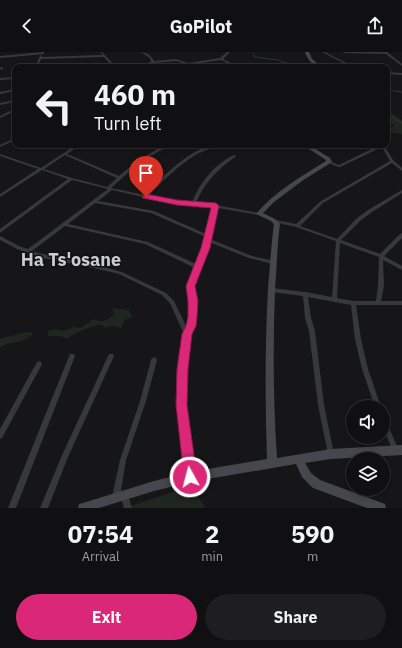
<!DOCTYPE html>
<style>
body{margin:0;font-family:"IBM Plex Sans",sans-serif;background:#1e1e20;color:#f1f3f6;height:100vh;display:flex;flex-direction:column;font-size:15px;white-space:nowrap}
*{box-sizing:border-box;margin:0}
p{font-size:13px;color:#9c9d9f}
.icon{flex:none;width:22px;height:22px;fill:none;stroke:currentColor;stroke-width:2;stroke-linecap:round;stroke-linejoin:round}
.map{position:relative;height:456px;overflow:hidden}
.details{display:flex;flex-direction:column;background:#101012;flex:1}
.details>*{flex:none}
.top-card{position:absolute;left:12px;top:12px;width:378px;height:84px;border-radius:8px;box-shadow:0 2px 6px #0003,0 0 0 1px #303032;background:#101012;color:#f1f3f6;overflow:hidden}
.buttons{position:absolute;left:346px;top:348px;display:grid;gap:8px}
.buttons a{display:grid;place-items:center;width:44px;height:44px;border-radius:50%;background:#101012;box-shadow:0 2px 6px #0003,0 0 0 1px #303032;font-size:20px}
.pin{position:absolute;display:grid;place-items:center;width:34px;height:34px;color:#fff;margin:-41px -17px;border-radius:50% 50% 50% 0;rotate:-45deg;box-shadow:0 0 4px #0007}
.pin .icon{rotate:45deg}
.me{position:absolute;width:44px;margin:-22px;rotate:353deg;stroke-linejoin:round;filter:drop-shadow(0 0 3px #0008)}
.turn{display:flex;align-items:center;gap:14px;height:84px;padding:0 16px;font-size:18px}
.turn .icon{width:52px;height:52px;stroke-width:2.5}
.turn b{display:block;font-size:28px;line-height:34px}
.eta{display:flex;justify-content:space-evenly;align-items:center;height:68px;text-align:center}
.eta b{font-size:24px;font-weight:700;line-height:28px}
.action{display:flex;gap:8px;margin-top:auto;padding:8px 16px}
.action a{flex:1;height:46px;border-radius:24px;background:#db2777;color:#fff;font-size:16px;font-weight:700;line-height:46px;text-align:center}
.action a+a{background:#1e1e20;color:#f1f3f6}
header{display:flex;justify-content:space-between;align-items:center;height:52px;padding:0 16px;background:#101012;font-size:18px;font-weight:700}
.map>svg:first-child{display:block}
.green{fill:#1e261f}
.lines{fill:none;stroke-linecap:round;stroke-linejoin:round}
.stream{stroke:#2c353c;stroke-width:1}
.street{fill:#37383d;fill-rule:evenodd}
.secondary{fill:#45474d;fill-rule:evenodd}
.route{fill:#db2777;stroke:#8e194d}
.labels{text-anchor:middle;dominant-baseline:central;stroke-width:3;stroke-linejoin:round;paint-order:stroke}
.district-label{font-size:18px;font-weight:bold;fill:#c9ccd4;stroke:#111113}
</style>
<header><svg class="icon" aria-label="back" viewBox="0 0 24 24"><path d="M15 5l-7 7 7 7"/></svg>GoPilot<svg class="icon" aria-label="share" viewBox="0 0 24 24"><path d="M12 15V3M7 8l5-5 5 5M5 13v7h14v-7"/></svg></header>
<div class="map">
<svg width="402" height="456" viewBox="0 0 402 456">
<rect width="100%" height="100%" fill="#161618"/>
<path class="green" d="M387 58 402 68V82L389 80 387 77V72L392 75 394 73 387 69Z
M112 256 129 258 130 262 133 264 125 268 121 276 113 274 104 276 103 273C93 272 75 281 67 287L60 284H48V279L55 277 64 279 74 275 79 276 83 275 93 267C103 271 107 269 114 262Z
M27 280H32V283C22 292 10 289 0 295V288L2 286Z
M190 434 206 456H132L131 454Z"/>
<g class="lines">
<path class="stream" d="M253 0 255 5 278 8 298 15
M387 38 402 40
M387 62 402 71"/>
<path class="street" d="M43 0H44V2L0 6V4Z
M100 0H102L116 15H113L104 5 41 7 37 15H35L40 4 41 3 42 4V5L103 3Z
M141 0C146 0 152 4 154 9L176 7 188 11 220 6 227 0H230L223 7 239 15H236L221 8 188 13 176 9 153 11 149 13 147 15H145L147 11 151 10 150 6Z
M322 0H325L354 15H351Z
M343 0H387L402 12V14L386 2 344 1Z
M2 15 4 16 0 18V16Z
M387 20 402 21V23L387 22Z
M15 25V27L0 28V26Z
M15 37V39L0 42V40Z
M15 48V50L0 53V51Z
M10 59 13 60 0 66V64Z
M15 86V88L0 95V93Z
M76 93H80L67 102 119 124 138 108 165 93H170L140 110 111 136 145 143C160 127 193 93 217 93 211 97 203 99 197 102 179 113 163 128 149 144L177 150 192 151C199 131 215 112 234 103L236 104 235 105C218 117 204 131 196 151L216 153 259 161 261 162 259 163 218 156 210 184 211 185 210 187 252 204 275 209V211L273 212 249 206 209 190 200 215 193 234 196 249V265L194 274 190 282 186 317 185 353 194 425 190 429 186 425 179 353 180 317 184 282 170 251 162 243 119 222 89 215 43 206 17 197 0 188V184L21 195 28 197 108 137 72 128 0 181V177L68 127 42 118 0 145V142L38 117 0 104V102L41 116ZM65 103 117 126 107 135 72 126 44 117ZM112 138 143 145 145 146H147L177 152 214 155 206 182 154 159 98 149ZM95 151 151 161 206 185 203 196 196 212 148 190 68 172ZM65 174 145 192 195 216 187 234 190 249V265L187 276 174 249 166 241 122 220 89 211 43 202 32 199Z
M380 93H384L393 108 402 116V119L392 111 323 151 300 174 337 187 356 167 368 158 402 138V141L372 160 360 169 341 188 380 202 400 182 402 181V186L384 204 402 214V218L383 208 384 234 381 249H402V253H356L361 287 368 317 381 355H375L362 317 355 287 351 253 308 245 311 266 315 279 324 353 334 402 333 404 331 405 329 404 328 402 318 353 309 279 305 266 303 244 272 240 270 239 269 238 270 237 272 236 305 240 332 245 336 189 296 175 274 170V169L276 168 296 172 321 149 390 109 382 95 340 115H338L327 110 329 109 339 113ZM340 191 379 205 378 234 376 249H353L337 246Z
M70 302H74L75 304 16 456H8L46 361Z
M109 302H113L114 304 68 405 48 456H40L63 401Z
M154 305 156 306 157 308 146 349 126 408 120 445 119 448 116 449 113 448 112 445 120 408 140 349 151 308 152 306Z
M39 309 41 310 42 312 41 314 2 386 0 387V377L37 310Z
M383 365 385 366 399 399 398 401 396 402 394 401 383 376Z
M124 439 127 440 132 456H124L120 443 121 440Z"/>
<path class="secondary" d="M305 0H309L312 7 322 15C313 15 308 8 305 0Z
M303 93H309L330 106 332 110 302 129 274 150 263 161 275 167 280 172C277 193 277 215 275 236 273 293 273 349 277 406L331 397 402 393V403L331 407 305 411 311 421 320 428 385 452 386 456H367L313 436 302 425 296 412 190 430 154 439 99 456H78L79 452 83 451 154 429 190 420 267 407C265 350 265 293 268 236 270 215 271 194 274 172L271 169 256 162C274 140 302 124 326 109V108Z"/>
</g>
<path class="route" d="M146 142 177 148 216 151 219 154 210 196 195 234 198 249 197 265 196 274 192 282 188 317 187 353 197 425 195 429 190 431 186 429 184 425 176 353 177 317 182 282 186 274 188 265V249L186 234 201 196 211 156 177 153 143 146 142 145Z"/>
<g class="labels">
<g class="district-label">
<text x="71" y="207">Ha Ts'osane</text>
</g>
</g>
</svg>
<div class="buttons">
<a><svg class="icon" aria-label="sound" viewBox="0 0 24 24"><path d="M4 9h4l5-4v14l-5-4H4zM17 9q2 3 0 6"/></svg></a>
<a><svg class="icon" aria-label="layers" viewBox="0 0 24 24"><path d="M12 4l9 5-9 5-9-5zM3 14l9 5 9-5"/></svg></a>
</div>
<div class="pin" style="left:146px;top:145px;background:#d93025"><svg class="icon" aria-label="arrive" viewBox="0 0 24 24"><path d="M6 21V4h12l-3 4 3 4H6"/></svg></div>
<svg class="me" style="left:190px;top:425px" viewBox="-20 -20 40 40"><circle r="17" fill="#db2777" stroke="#fff" stroke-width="3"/><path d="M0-11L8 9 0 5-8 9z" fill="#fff"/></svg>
<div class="top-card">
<div class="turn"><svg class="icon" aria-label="left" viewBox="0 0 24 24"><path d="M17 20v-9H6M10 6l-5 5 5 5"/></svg><div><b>460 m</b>Turn left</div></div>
</div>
</div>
<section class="details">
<div class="eta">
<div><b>07:54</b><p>Arrival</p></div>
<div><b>2</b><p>min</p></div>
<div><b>590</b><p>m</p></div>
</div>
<div class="action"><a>Exit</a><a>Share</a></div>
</section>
